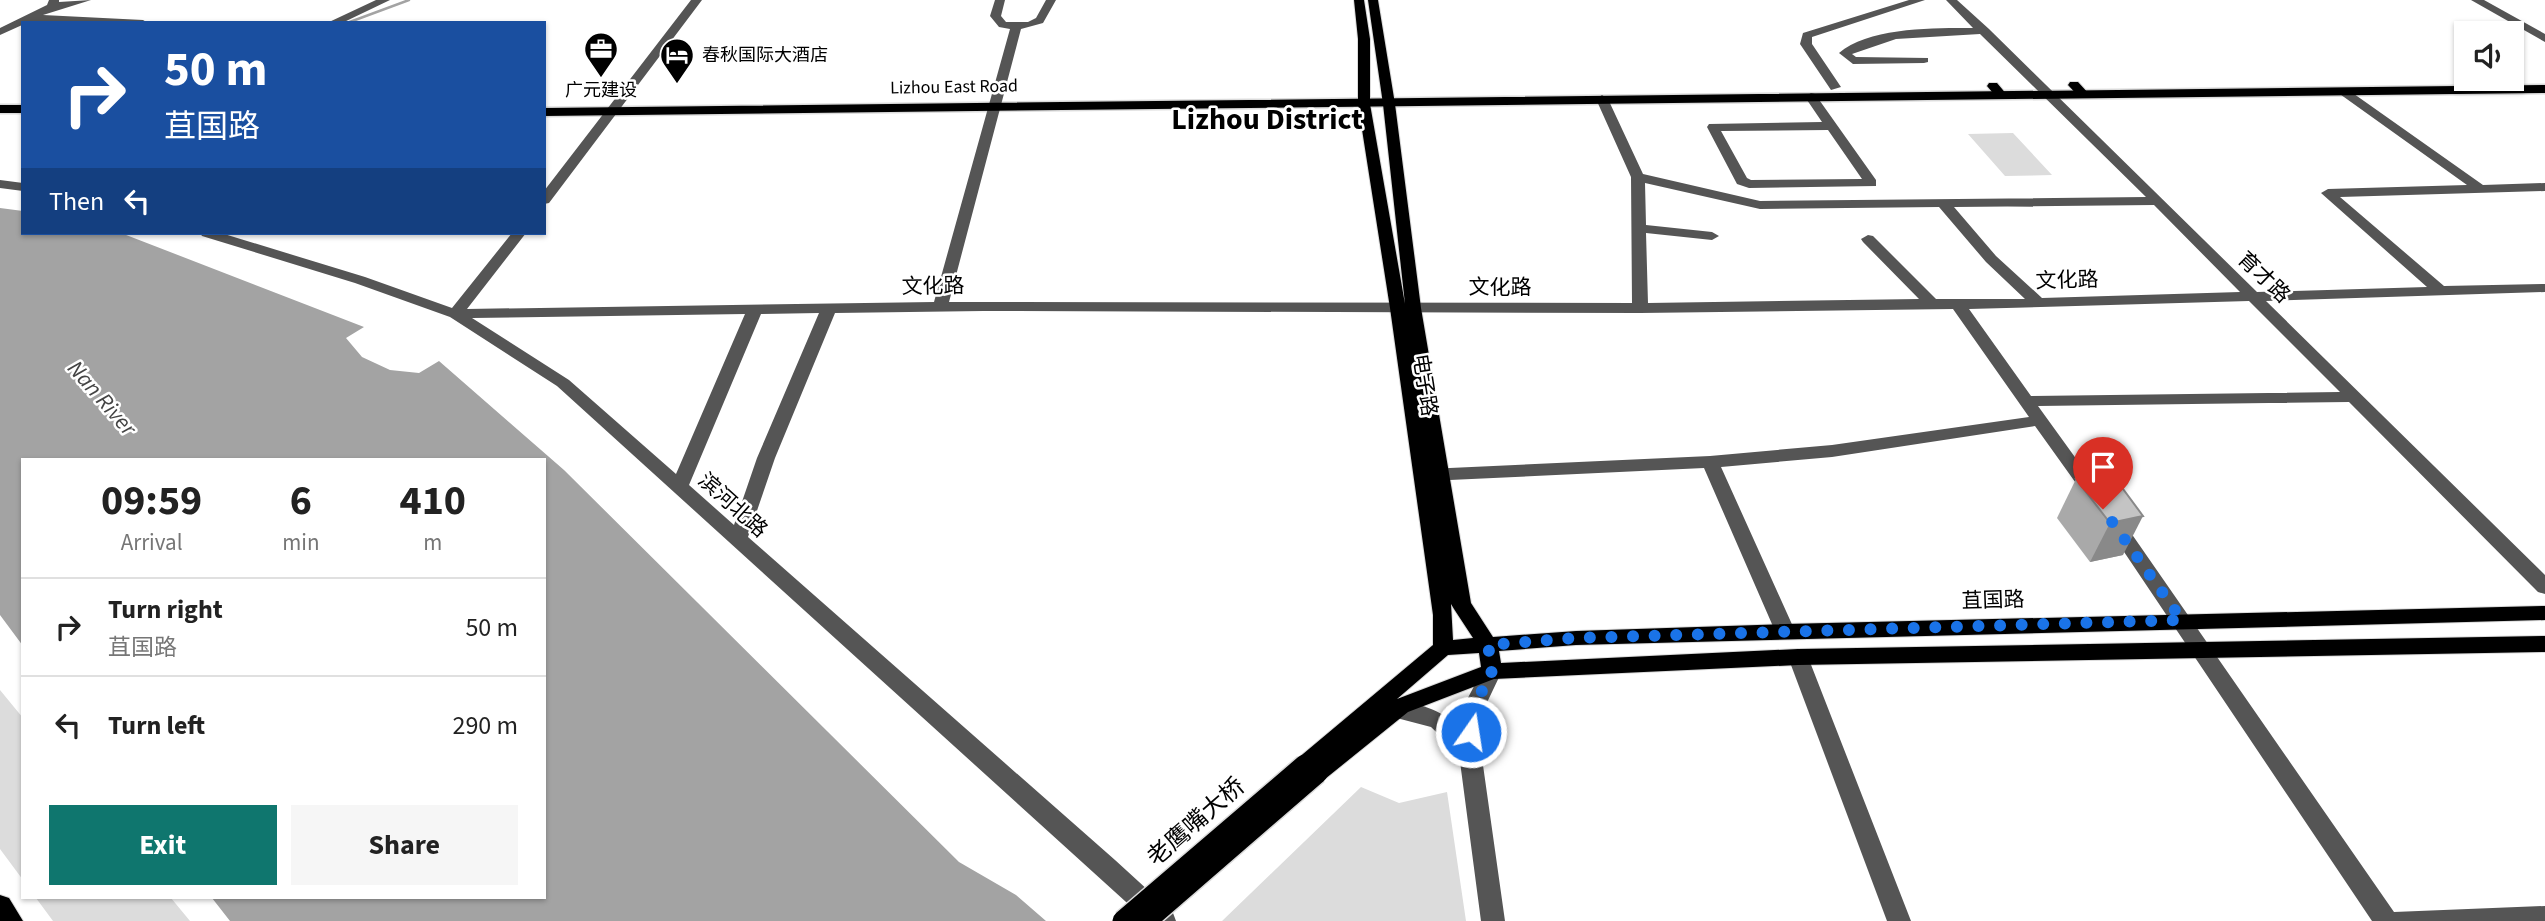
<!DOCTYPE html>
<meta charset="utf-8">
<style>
body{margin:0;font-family:"Source Sans 3","Noto Sans SC",sans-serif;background:#f6f6f6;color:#222;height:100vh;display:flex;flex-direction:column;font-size:26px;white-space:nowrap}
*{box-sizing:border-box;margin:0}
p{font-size:23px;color:#767676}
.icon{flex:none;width:38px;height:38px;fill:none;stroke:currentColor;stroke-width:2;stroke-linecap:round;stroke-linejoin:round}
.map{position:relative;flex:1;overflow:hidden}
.drawer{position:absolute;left:21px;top:458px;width:525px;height:441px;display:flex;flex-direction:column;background:#fff;border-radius:0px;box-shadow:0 2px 5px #0004}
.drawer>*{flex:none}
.guide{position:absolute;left:21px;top:21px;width:525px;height:214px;border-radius:0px;box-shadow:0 2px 5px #0004;background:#1a4fa0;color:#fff;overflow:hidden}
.tools{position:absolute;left:2454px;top:21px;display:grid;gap:14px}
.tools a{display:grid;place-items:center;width:70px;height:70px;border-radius:0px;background:#fff;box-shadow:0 2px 5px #0004;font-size:35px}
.pin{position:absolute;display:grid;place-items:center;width:60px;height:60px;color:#fff;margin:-72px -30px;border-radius:50% 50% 50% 0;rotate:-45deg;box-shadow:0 0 7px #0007}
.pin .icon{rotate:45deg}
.me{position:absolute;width:77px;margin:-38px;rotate:13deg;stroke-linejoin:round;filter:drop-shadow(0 0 5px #0008)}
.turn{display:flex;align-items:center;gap:24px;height:147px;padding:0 28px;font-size:32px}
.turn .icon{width:91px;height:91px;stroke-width:2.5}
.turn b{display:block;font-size:49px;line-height:60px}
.then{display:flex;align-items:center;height:66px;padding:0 28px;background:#0003;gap:14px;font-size:26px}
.eta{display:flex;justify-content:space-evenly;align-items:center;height:119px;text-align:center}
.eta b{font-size:42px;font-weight:700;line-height:49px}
.button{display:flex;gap:14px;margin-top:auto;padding:14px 28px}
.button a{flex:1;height:80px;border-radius:0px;background:#0f766e;color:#fff;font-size:28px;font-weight:700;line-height:80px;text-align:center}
.button a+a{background:#f6f6f6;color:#222}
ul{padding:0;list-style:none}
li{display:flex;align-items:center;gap:21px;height:98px;padding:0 28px;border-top:2px solid #e0e0e0}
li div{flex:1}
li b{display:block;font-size:26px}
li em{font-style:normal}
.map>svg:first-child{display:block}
.green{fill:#dcdcdc}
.water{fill:#a3a3a3}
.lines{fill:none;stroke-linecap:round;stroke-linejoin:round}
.stream{stroke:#a3a3a3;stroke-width:2.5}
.major-casing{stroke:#dbdbdb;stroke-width:2}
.highway-casing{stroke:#dbdbdb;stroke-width:3}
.minor{fill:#555;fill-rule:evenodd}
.major{fill:#000;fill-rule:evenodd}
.highway{fill:#000;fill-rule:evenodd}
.major-bridge-casing{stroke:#dbdbdb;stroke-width:24;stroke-linecap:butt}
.major-bridge{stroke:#000;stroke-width:21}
.wall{fill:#a9a9a9}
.shaded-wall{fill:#898989}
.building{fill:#c4c4c4;stroke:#898989;stroke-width:2}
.route{stroke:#1a73e8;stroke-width:12;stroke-dasharray:0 21.6}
.labels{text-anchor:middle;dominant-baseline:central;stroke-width:5;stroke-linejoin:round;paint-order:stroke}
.far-poi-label{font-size:18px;fill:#000;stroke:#fff;text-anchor:start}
.far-street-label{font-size:18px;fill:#000;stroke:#fff}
.street-label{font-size:21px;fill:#000;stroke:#fff}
.water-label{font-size:23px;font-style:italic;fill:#444;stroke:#fff}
.near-street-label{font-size:24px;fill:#000;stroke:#fff}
.far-town-label{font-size:30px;font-weight:bold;fill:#000;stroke:#fff}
</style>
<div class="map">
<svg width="2545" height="921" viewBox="0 0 2545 921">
<rect width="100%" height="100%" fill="#fff"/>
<path class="green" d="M2013 133 2052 175 2005 176 1968 134Z
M0 690 23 718V880L0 849Z
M1361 787 1399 803 1447 792 1466 921H1222Z
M36 898H171L190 921H53Z"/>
<path class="water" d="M0 208 23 211V233H121L364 327 346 338 362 357 390 370 419 373 439 361 564 470 959 862 1016 895 1046 921H230L212 898H544V460H23V646L0 615Z"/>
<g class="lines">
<path class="stream" d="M347 23 409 0"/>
<g class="major-casing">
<path id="major" d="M1354 0H1364L1370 39V104L1405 304 1383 104 1368 0H1378L1395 104 1421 308 1471 603 1493 637 1576 631 1785 624 2545 606V620L1576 645 1499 651 1501 663 1798 649 2545 636V652L1798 665 1494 679 1408 712 1325 779 1317 782 1309 779 1306 774 1297 771 1294 765 1297 759 1433 645V615L1390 308 1358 104V39ZM1451 604 1454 609 1473 638 1453 640ZM1479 653 1481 667 1397 699 1448 655Z
M2070 82H2078L2090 95 2088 98H2080L2068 85Z
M1989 83H1997L2008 96 2006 99H1998L1987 86Z
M0 895 9 898 23 921H0Z"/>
</g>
<g class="highway-casing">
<path id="highway" d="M2545 85V93L544 116V108Z
M0 105H23V113H0Z"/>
</g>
<path class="minor" d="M49 0H59V2L91 0 43 15 143 20 148 23 31 21 0 35V28L47 5Z
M376 0H390L342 23H327Z
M691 0H702L549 203 544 204V191Z
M995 0H1005L1001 16 1006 22H1028L1036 18 1046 0H1056L1043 23 1021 29 949 302 1632 303 1631 177 1596 99 1602 95 1608 99 1643 174 1760 201 2146 197 1980 34 1896 39 1852 54 1856 57 1928 58V62L1924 63 1853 64 1839 53C1869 27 1935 28 1973 28L1946 0H1957L1989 29 2257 292 2427 287 2321 193 2328 189 2467 185 2337 92 2347 89 2483 185 2545 183V191L2340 197 2444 286 2545 284V292L2266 301 2545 575V594L2538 592 2349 402 2038 406 2103 496 2094 502 2088 500 2035 426 1832 457 1721 467 1795 631 1792 636 1785 638 1778 636 1775 631 1704 468 1428 481 1419 475 1428 469 1710 456 1832 445 2029 417 1953 309 1640 313 983 311 835 313 775 458 748 537 1115 860 1173 913 1176 921H1147L557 386 450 317 355 283 202 236 200 233H221L365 277 452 308 512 233H526L467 309 934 302 1010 29 999 27 990 16ZM1645 183 1760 209 1939 207 1986 262 2025 299H1936L1873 236 1868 235 1861 239 1863 242 1919 299 1648 303 1646 233 1712 240 1719 236 1712 232 1646 225ZM2154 205 2240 292 2042 298 1996 256 1954 207ZM2249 301 2340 392 2031 396 1969 309ZM819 313 757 458 734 525 689 485 761 314ZM745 314 676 474 569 380 472 318Z
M1909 0H1925L1812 37V44L1841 87 1831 90 1800 44 1803 33Z
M2471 0H2484L2545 34V42Z
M1811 93 1815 94 1876 180V186L1749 188 1737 184 1707 127 1709 124 1822 122 1805 97ZM1828 130 1862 179 1751 180 1747 178 1721 131Z
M0 180 23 183V191L0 188Z
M2115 518 2122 520 2394 912 2545 906V921H2372L2108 528 2106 524 2108 520Z
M1798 649 1805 652 1808 657 1911 921H1887L1788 657 1791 652Z
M1492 663 1499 665 1502 671 1482 713 1481 751 1505 921H1481L1459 754 1431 727 1389 716 1385 710 1389 704C1411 697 1443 712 1460 726V713L1482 671 1485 665Z"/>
<use href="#major" class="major"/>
<use href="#highway" class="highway"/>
<g class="major-bridge-casing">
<path id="major-bridge" d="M1123 921 1305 765
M1146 921 1317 773"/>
</g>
<use href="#major-bridge" class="major-bridge"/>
</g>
<path class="wall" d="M2112 474 2123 555 2090 562 2057 518 2076 479Z"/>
<path class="shaded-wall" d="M2143 516 2123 555 2090 562 2110 523Z"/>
<path class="building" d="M2112 474 2143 516 2110 523 2076 479Z"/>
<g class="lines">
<path class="route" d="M1471 732V713L1492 671 1488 645 1576 638 2182 620 2103 509"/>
</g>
<defs>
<g id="office-pin" transform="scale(1.75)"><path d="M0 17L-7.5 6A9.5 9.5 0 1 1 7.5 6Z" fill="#000" stroke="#fff"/><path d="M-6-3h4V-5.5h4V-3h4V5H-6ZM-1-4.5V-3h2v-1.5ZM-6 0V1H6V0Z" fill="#fff"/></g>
<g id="hotel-pin" transform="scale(1.75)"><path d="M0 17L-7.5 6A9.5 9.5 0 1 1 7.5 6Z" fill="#000" stroke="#fff"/><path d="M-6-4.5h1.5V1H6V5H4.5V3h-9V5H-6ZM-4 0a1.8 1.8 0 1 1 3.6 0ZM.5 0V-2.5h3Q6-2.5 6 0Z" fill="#fff"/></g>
</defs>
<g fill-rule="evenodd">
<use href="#office-pin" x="601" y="49"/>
<use href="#hotel-pin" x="677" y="55"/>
</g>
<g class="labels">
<g class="far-poi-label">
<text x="702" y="55">春秋国际大酒店</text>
<text x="601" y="90" text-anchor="middle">广元建设</text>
</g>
<g class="far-street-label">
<text transform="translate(954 87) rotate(-1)">Lizhou East Road</text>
</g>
<g class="street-label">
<text transform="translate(2264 277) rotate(44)">育才路</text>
<text transform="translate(2067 280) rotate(-2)">文化路</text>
<text transform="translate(933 286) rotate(-1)">文化路</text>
<text x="1500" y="287">文化路</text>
<text transform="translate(1425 385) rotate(81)">电子路</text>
<text transform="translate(733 505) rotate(42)">滨河北路</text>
<text transform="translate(1993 600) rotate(-2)">苴国路</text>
</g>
<g class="water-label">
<text transform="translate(102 398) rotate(49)">Nan River</text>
</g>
<g class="near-street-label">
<text transform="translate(1196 822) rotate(-41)">老鹰嘴大桥</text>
</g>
<g class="far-town-label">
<text x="1267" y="119">Lizhou District</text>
</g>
</g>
</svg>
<div class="tools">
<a><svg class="icon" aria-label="sound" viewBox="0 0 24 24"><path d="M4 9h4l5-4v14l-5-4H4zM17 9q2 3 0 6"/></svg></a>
</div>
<div class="pin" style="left:2103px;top:509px;background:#d93025"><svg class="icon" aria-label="arrive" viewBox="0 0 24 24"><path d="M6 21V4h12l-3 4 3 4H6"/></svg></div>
<svg class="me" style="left:1471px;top:732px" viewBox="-20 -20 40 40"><circle r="17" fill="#1a73e8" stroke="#fff" stroke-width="3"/><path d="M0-11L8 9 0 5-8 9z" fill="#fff"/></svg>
<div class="guide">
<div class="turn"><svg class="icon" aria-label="right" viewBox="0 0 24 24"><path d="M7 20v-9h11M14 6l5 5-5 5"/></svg><div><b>50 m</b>苴国路</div></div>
<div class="then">Then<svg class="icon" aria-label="left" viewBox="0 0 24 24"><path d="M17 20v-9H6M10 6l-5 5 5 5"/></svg></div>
</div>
<section class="drawer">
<div class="eta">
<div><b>09:59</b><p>Arrival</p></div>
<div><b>6</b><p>min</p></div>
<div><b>410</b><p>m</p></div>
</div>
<ul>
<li><svg class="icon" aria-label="right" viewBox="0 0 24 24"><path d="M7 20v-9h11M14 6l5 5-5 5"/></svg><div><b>Turn right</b><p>苴国路</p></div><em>50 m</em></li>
<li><svg class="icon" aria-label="left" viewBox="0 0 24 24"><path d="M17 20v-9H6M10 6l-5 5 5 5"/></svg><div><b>Turn left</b></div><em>290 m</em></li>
</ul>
<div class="button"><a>Exit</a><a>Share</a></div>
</section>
</div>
